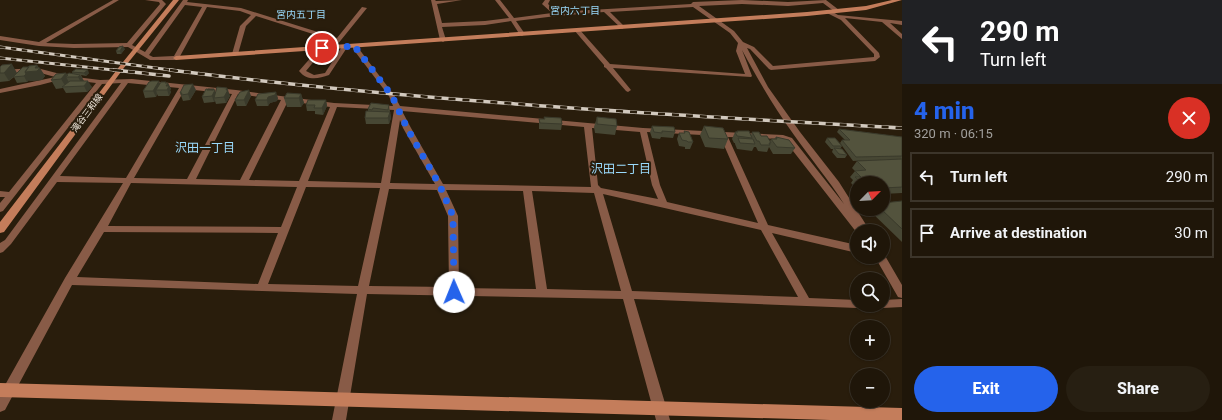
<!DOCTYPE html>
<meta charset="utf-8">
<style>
body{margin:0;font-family:Roboto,"Noto Sans JP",sans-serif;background:#271f12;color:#f1f3f6;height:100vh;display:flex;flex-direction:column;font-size:15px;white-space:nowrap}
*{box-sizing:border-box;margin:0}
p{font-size:13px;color:#a19f9c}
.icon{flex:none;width:22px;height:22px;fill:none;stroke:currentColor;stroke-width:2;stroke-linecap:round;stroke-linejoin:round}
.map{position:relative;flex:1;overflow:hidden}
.side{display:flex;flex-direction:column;background:#1f1609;width:320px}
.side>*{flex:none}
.banner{background:#202124;color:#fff;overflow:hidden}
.needle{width:26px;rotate:66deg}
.fabs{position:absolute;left:850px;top:176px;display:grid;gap:8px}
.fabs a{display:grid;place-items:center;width:40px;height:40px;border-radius:50%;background:#1f1609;box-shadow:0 1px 3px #0004,0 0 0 1px #3c352a;font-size:20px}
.pin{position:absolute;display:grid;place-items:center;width:34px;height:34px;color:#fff;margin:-17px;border:2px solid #fff;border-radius:50%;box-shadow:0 1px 4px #0007}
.me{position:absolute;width:44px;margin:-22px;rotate:359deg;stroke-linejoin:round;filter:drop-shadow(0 0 3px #0008)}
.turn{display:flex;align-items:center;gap:14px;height:84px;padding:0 12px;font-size:18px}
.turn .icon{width:52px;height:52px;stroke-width:2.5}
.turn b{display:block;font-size:28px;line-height:34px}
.round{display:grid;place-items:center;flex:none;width:42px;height:42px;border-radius:21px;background:#271f12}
.summary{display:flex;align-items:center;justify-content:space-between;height:68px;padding:0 12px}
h1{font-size:24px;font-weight:800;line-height:30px;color:#2563eb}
.button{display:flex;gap:8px;margin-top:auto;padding:8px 12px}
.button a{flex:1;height:46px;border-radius:24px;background:#2563eb;color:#fff;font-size:16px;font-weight:800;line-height:46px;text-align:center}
.button a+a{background:#271f12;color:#f1f3f6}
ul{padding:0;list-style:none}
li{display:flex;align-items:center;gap:12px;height:50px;margin:0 8px 6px;padding:0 4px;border:2px solid #3c352a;border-radius:0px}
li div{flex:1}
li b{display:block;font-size:15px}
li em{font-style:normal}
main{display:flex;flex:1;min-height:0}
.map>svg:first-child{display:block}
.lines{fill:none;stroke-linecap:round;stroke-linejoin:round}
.street{fill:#885b47;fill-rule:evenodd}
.secondary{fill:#c47d5b;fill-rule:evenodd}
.rail-far1-casing{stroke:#d2c9be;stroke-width:3}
.rail-casing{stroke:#d2c9be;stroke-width:3.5}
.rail-far1{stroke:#291d0c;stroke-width:2;stroke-dasharray:5.5;stroke-linecap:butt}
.rail{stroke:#291d0c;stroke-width:2.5;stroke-dasharray:7;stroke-linecap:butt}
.wall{fill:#474734}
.shaded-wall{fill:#3a3a2b}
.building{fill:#53533d;stroke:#3a3a2b}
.route{stroke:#2563eb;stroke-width:7;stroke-dasharray:0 12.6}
.labels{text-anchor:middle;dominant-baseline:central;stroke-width:4;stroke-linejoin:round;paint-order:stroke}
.far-street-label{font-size:9px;fill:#ede5da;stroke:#291d0c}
.far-neighbourhood-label{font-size:10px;fill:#9adafc;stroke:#291d0c}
.neighbourhood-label{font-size:12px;fill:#9adafc;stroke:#291d0c}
</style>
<main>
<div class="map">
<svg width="902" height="420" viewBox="0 0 902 420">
<rect width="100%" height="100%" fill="#291d0c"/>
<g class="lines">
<path class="street" d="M113 0H119L46 43 74 44 127 43 160 4 159 2 145 0H162L166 4 132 45 145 52 183 0H188L187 2 241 8 337 38 362 7 367 8 337 45 335 46 332 44 335 41 256 16 246 26 238 54 235 56 232 54 240 26 251 15 240 11 207 7 179 58 176 60H150L128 47 74 48 39 46 0 40V36L39 42ZM185 5 202 7 174 56 153 57 149 55Z
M431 0H435L436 1 462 0 437 4 442 23 485 21 509 18 495 0H500L514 18 552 13 542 4 545 0H550L548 4 557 12 691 4 693 2 742 0 788 2 826 0 839 10V12H835L823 3 788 6 742 4 699 6 734 31 743 42 754 47 773 66 874 57V54L841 20 827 13V11H831L838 15 902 21V25L890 23 902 34V39L882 22 845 18 879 53 880 57 875 61 771 70 769 69 750 49 747 48 768 87 800 132 839 182 870 231H857V233L786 142 779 139 728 137 768 225 857 245V253L772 233 809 298 857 300V305H862L861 307 857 308 634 299 670 420H656L623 299 367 294 346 420H332L357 294 72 285 5 410 0 412V394L65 278 123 183 57 182 11 244 3 252 0 253V243L5 240 121 83 102 84 3 211 0 212V203L5 197H0V191L9 192 96 83 63 79 40 85 0 93V89L55 77 37 72 0 74V70L37 68 68 76 100 80 132 79 236 90 334 103 393 106 389 96 353 49V46L356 44 358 45 359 49 394 95 400 106 643 128 783 135 792 138 844 204C829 180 810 158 794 135 774 107 758 80 742 50L752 76 751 77 613 68 631 90 628 92 626 91 606 68 604 67V65L574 30 579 29 610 64 745 74 736 51 738 43 730 33 693 7 610 12 625 27 622 29 604 12 556 16 516 21 525 34 522 36 520 35 511 21 485 25 442 27 446 40 443 42 440 40ZM128 83 179 88 126 178 60 176ZM185 89 232 94 187 179 134 178ZM238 94 281 100 240 180 196 179ZM288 101 330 107 299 181 249 180ZM337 107 394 110 381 183 308 181ZM402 111 584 127 591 187 443 184 411 128ZM400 120 403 128 435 184 390 183ZM592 128 640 132 652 185 658 199 601 188 598 185ZM647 132 720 136 758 223 667 202 660 185ZM131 183 297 187 281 227 108 226ZM306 187 380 188 358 286 268 284ZM389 189 437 190 448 216 449 287 369 286ZM446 190 523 191 536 289 459 288 458 216ZM532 191 594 193 621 291 547 289ZM603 194 761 230 798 297 632 291ZM104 232 278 233 258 284 77 277Z
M343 45 348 46 329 75C318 79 307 81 299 71L320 47 322 46 325 48 306 71 314 75 325 73Z
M884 254 902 285V298L898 297 875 257H883Z
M902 299V307L883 308 879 307 878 305H883V300Z"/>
<path class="secondary" d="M173 0H179L123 69 4 232 0 233V222L119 67Z
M892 0H902L866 10 807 16 176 60 173 58 176 56 807 12 866 6Z
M0 383 902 408V420H830L0 397Z"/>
<g class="rail-far1-casing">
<path id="rail-far1" d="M0 47 178 71
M0 58 123 71"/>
</g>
<g class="rail-casing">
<path id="rail" d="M114 70 169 76
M170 70C413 101 658 114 902 128"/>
</g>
<use href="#rail-far1" class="rail-far1"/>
<use href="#rail" class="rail"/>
</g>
<path class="wall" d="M125 49 121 54H117L116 51Z
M37 65 45 76 42 80 30 81 29 80 27 82 17 83 14 77 9 81 0 82V67L17 73 29 67Z
M72 72 89 73 86 76 81 75 84 81 92 87 87 92 66 93 63 88 56 89 51 80 66 73 67 75 73 74Z
M160 83H168L171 89 170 90 171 92 169 96H158L157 94 156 97 145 98 143 91Z
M227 88 230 96 226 103 216 104 215 101 214 102 204 103 202 97 214 89 215 92Z
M196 90 190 100 183 101 180 93Z
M301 94 304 103 301 107H287L284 98Z
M251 96 246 106H237L235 100Z
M278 98 277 101 270 103 268 106H257L255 100Z
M326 100 327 106 323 115 315 114V111H307L306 105Z
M389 105 391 118 389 124H366L365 118 368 111V109Z
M544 117 562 124 561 130 539 129V119H544Z
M597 117 617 126 615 135 595 133 594 127Z
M652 126 675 132 673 138 661 137 660 139 652 138 650 132Z
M704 126 728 139 724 149 705 147 700 135Z
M839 129 902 137V193L883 194V183H857V189L851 183 853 180 850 177 855 171 852 168 857 161 872 160 853 161 840 143 842 140H845L837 132Z
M684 131 693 142 690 149H685V147L679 146 677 139 679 133H684Z
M737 131 751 135 752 132 770 141 771 139H774L776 137 795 148 791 154H773L769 147 767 152 758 151 756 147H754L752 151 737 149 735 144V143H734L732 139 735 132H736Z
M827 138 842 146 840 149 847 155 845 158H837L832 152 833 149H831L825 142Z
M902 201V242L869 210 870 209H883Z"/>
<path class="shaded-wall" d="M123 46 125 49 121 54 120 51Z
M12 64 17 73 9 81 4 73Z
M37 65 39 69 40 68 45 76 42 80 30 81 29 80 27 82 24 76 25 72Z
M88 70 89 73 86 76 84 73Z
M66 73 67 75H66L67 77H66L70 84 66 87 61 79Z
M80 75 85 83 83 86 78 77Z
M88 81 92 87 87 92 84 86Z
M159 81 162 87 156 90 157 94 156 97 153 91Z
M166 82 167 85 168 83 171 89 170 90 171 92 169 96 165 83Z
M193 84 196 90 190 100 188 94Z
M227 88 230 96 226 103 224 97Z
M214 89 217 97 214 98 215 101 214 102 212 96Z
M249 90 251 96 246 106 244 100Z
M276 92 278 98 277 101 270 103 268 106 267 100 268 97Z
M301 94 304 103 301 107 299 98Z
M326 100 327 106 323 115 322 108Z
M390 112 391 118 389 124 388 118Z"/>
<path class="building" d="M123 46 120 51H116L119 47Z
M12 64 4 73H0V67L2 65Z
M37 65 35 68H40L37 71 25 72 29 66Z
M23 67H29L25 72 26 74 24 76 13 77Z
M76 69 88 70 84 73 72 72Z
M66 73 61 79 51 80 56 74Z
M69 73 80 75 78 77H66L68 75H66Z
M70 81H88L84 86 62 87Z
M152 81H159L153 91H143L149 82Z
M161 82H166L165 83H168L166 86H169L167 90H156Z
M193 84 188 94 181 95 182 93H180L184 85Z
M217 87 227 88 226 90H228L224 97 214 98Z
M206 89 215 90 212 96 202 97Z
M208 89H214L213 90H207Z
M249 90 244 100H235L240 92Z
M276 92 275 95 268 97 267 100H255L258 94Z
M287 93 301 94 299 98H284Z
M308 100H326L322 108H314L315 105H306Z
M371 103 389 105 388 110 373 108 372 110 368 109Z
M366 111 390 112 388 118H365Z
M544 117 561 118 562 124 540 123 539 119H545Z
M597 117 616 119 617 126 597 124Z
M652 126 674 127 675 132 662 131V133L654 132Z
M704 126 723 128 728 139 709 138Z
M839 129 902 137V156L856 157 842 140H850Z
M684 131 689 132 693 142H688L687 141 682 140 679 133H685Z
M737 131H749L752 138 737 136 735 132H738Z
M752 132H759L761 136H767L771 143H769L770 145H761L759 141H757Z
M776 137 789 140 795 148 777 147 771 139H777Z
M738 138 753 139 755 144 740 143Z
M827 138H835L842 146H833Z
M834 148 842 149 847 155 839 154Z
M902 159V187L883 188V183H862L855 177H861L855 171 866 170 857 161Z
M902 201V229L881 209H883V203Z"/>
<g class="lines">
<path class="route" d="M322 48 356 46V48L392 96 407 128 440 186 453 216 454 292"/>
</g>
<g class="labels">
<g class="far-street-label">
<text transform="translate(87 113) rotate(-53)">滝谷三和線</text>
</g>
<g class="far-neighbourhood-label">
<text x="575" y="10">宮内六丁目</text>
<text x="301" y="14">宮内五丁目</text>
</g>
<g class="neighbourhood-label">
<text x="205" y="148">沢田一丁目</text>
<text x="621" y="169">沢田二丁目</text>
</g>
</g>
</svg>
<div class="fabs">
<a><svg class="needle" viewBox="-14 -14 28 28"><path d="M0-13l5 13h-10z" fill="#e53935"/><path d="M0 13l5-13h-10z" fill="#a19f9c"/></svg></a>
<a><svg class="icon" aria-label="sound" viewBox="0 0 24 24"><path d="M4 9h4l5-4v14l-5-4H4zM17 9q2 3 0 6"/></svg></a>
<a><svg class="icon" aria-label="search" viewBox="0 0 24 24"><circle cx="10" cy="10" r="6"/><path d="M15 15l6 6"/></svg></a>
<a>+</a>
<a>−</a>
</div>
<div class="pin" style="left:322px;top:48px;background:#d93025"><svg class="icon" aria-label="arrive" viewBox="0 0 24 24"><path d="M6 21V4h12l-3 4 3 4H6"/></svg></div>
<svg class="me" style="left:454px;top:292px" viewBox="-20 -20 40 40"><circle r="19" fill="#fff"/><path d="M0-13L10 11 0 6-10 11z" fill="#2563eb"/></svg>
</div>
<section class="side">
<div class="banner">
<div class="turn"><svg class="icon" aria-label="left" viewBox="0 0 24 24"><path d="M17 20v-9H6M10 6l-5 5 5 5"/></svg><div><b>290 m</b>Turn left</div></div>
</div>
<div class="summary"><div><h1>4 min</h1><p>320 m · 06:15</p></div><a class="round" style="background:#d93025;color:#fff"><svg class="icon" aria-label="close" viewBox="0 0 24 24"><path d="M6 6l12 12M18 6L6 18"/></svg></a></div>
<ul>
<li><svg class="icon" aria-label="left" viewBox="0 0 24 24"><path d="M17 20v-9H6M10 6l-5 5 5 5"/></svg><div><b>Turn left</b></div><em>290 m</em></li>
<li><svg class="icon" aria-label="arrive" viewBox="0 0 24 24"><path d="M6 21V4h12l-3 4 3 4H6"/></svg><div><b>Arrive at destination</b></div><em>30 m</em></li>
</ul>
<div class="button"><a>Exit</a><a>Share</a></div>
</section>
</main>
